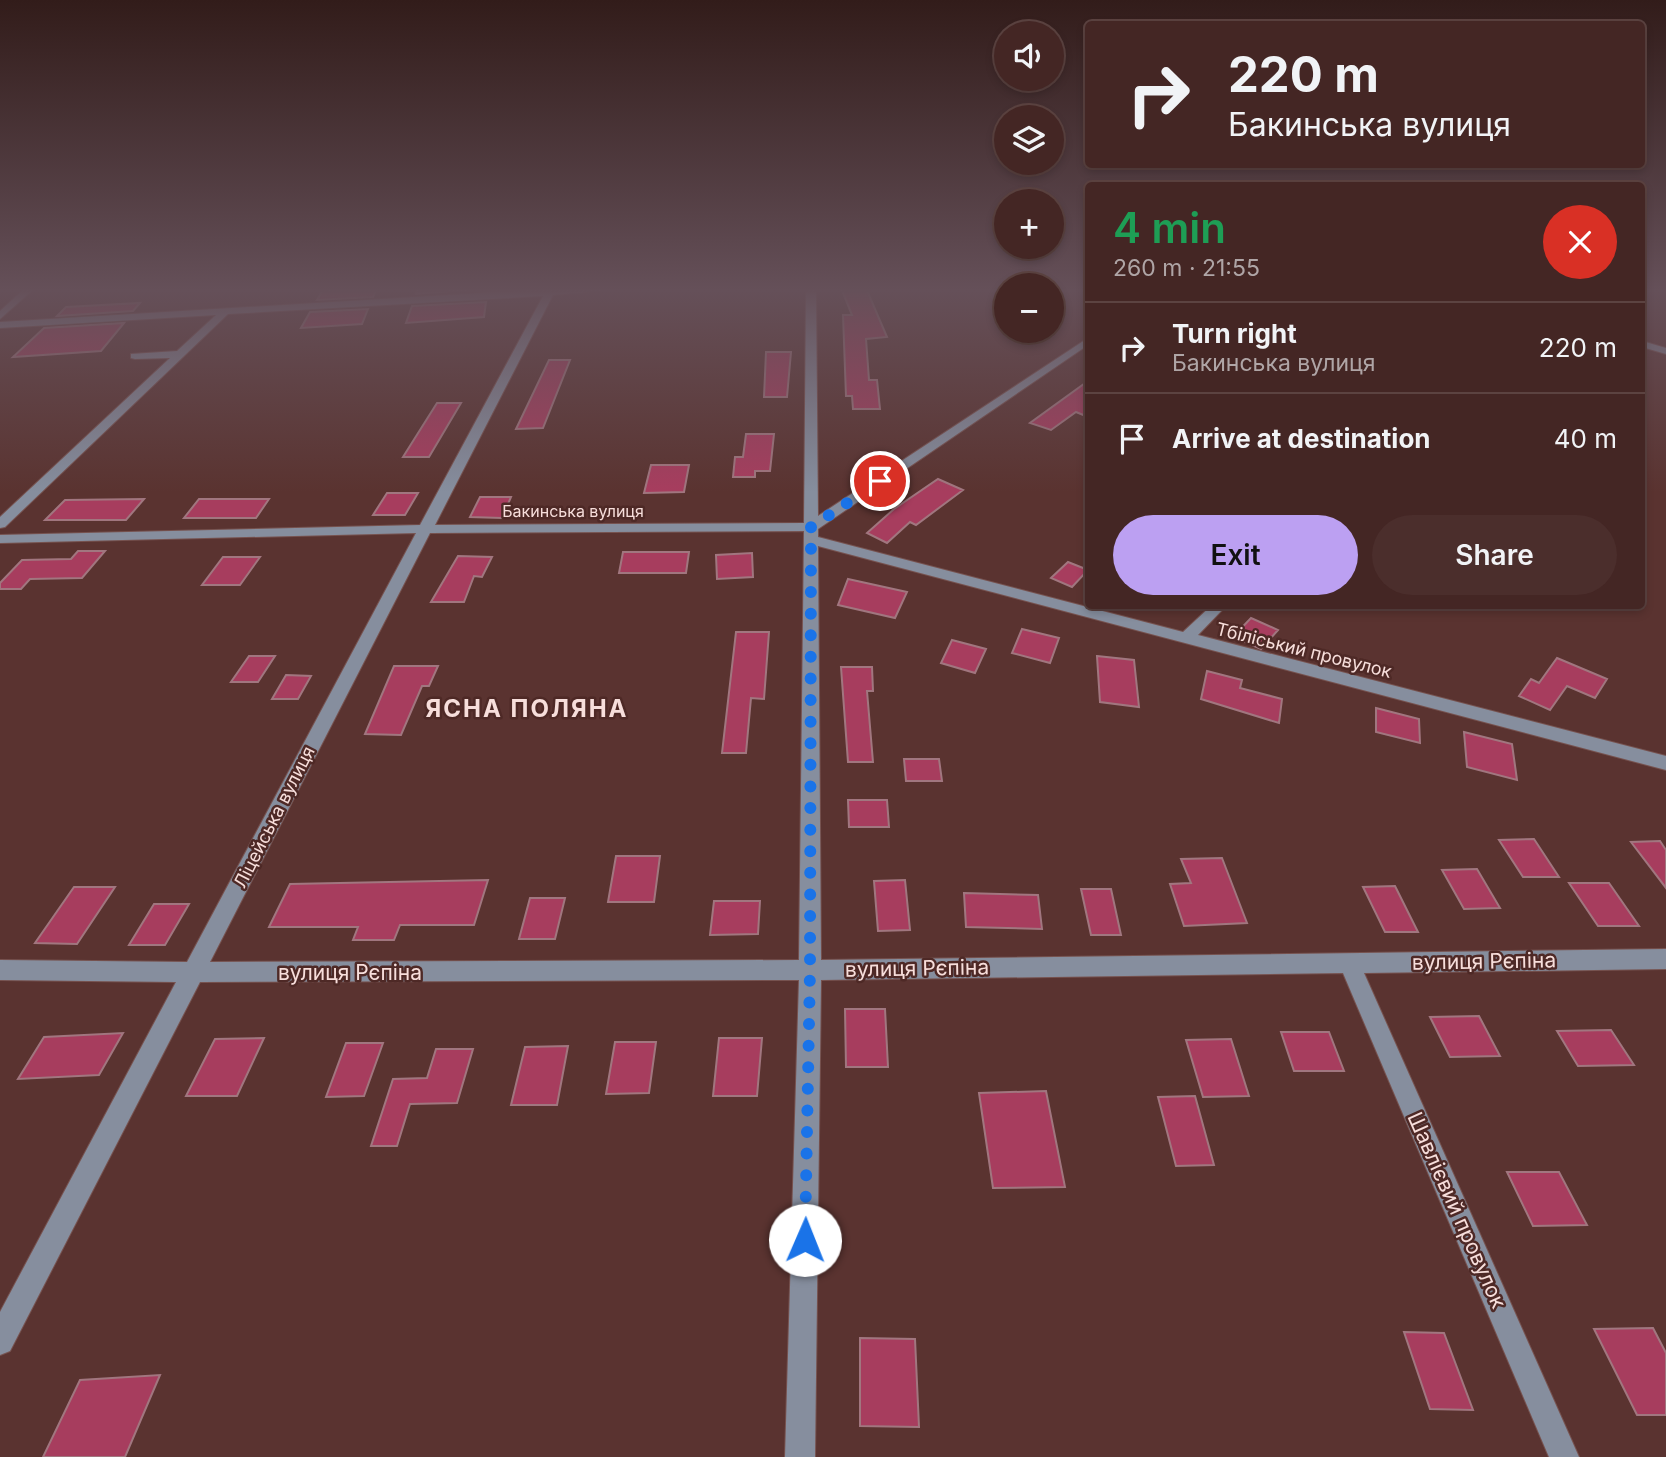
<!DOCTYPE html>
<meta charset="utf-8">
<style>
body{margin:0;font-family:Inter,sans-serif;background:#4b2e2c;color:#f1f3f6;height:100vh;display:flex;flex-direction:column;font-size:26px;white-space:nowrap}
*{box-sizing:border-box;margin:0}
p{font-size:23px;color:#afa5a6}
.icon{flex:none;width:38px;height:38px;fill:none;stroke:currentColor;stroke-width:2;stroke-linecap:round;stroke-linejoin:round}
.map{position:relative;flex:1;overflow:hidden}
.sheet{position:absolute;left:1085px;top:182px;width:560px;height:427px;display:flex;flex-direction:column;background:#442624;border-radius:7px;box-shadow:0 4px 10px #0003,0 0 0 2px #5c4341}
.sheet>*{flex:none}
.guide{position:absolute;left:1085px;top:21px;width:560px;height:147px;border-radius:7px;box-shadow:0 4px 10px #0003,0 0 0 2px #5c4341;background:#442624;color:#f1f3f6;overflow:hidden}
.buttons{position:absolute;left:994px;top:21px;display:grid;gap:14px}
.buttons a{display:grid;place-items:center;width:70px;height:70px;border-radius:50%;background:#442624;box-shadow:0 4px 10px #0003,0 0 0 2px #5c4341;font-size:35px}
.pin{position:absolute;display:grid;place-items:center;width:60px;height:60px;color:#fff;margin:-30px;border:4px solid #fff;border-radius:50%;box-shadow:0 2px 7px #0007}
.me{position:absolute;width:77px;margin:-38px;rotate:1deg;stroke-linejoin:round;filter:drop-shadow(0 0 5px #0008)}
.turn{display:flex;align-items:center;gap:24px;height:147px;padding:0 28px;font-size:32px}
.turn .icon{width:91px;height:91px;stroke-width:2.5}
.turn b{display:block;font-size:49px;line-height:60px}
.round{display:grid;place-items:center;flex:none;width:74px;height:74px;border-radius:37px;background:#4b2e2c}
.head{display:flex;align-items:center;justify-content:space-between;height:119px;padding:0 28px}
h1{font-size:42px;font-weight:600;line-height:52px;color:#1e9e55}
.primary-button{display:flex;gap:14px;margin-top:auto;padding:14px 28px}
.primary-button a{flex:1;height:80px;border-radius:42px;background:#bca0f2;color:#111;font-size:28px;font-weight:600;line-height:80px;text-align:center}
.primary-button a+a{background:#4b2e2c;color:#f1f3f6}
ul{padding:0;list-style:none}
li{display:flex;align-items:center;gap:21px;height:91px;padding:0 28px;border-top:2px solid #5c4341}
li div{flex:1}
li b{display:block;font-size:26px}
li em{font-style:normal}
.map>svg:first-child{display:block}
.building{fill:#a73d5e;stroke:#a1767f;stroke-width:2}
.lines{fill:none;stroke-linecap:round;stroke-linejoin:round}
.minor-casing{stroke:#76524f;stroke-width:2}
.minor{fill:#868e9e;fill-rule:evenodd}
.route{stroke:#1a73e8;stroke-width:12;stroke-dasharray:0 21.6}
.labels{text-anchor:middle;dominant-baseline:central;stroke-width:5;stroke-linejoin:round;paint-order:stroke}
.far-street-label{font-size:16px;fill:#f7dedb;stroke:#4e2926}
.street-label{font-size:18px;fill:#f7dedb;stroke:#4e2926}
.near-street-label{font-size:21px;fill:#f7dedb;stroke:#4e2926}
.district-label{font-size:24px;font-weight:bold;letter-spacing:2px;fill:#f7dedb;stroke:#4e2926}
</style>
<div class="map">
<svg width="1666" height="1457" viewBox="0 0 1666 1457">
<rect width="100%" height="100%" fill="#5a3330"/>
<path class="building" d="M377 288 373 297 317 300 323 290Z
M418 288H488L416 294Z
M841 288H866L887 337 866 339 869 380H877L880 409H853L852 396H846L843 315H852Z
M486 302 484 317 406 323 412 306Z
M140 303 133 311 57 316 66 307Z
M368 309 362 324 301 328 310 312Z
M124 323 101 351 13 357 44 328Z
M766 352H791L787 397H764Z
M549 360H570L543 428 516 429Z
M1088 381V417L1076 412 1051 430 1030 423Z
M437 403H461L429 457H403Z
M746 434H774L770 471H755V477H733L735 457H743Z
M651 465H689L684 492 644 493Z
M938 479 963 490 916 525 910 522 887 543 867 533 894 509Z
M387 493H418L405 515H373Z
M480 497H511L502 518 470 517Z
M144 499 126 520H45L65 500Z
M199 499H269L256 518H184Z
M78 551H105L82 578 30 579 21 589H0V583L22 560 71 559Z
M623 552H689L686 573H619Z
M752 553 753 577 717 579 716 555Z
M458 556 492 557 482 577 474 576 464 602H431Z
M223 557H260L240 585H202Z
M1068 562 1088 570 1072 587 1051 578Z
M848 579 907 592 895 618 838 605Z
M1251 618 1278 630 1261 649 1233 637Z
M1022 629 1059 638 1050 663 1012 653Z
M736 632H769L764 699 751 698 746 753H722Z
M952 640 986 649 975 673 941 663Z
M249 656H275L258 682H231Z
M1097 656 1134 660 1139 707 1100 702Z
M1557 658 1607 679 1595 698 1567 686 1550 710 1519 696 1531 679 1539 683Z
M394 666H438L429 686H422L401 735 365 734Z
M841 667H872L873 691H867L873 762H848Z
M1207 671 1242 680 1240 688 1282 699 1279 723 1201 699Z
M286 675 311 676 298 699H272Z
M1376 708 1419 719 1420 743 1376 732Z
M1464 732 1512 744 1517 780 1467 767Z
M904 759H939L942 781H906Z
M848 800H887L889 827H849Z
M1534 839 1559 877H1523L1499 840Z
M1660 841 1666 850V888L1631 842Z
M616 856H660L654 902H608Z
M1222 858 1247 923 1184 926 1170 884 1191 883 1181 859Z
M1477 869 1500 908 1464 909 1442 870Z
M488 880 474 925H400L394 940H353L358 927H269L290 884Z
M905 880 910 930 878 931 874 881Z
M1569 883H1609L1639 926H1598Z
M1395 886 1418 932H1385L1363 887Z
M74 887H115L77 944 35 943Z
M1081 889H1111L1121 935H1091Z
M964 893 1038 895 1042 929 966 927Z
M530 898H565L555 939H519Z
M714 901H760L758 934 710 935Z
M154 904H189L165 945H129Z
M845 1009H885L888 1067H846Z
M1479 1016 1500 1056 1450 1057 1430 1017Z
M1611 1030 1634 1065 1578 1066 1557 1031Z
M1281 1032H1329L1344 1071H1294Z
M123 1033 99 1075 18 1079 44 1037Z
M264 1038 237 1096H186L215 1039Z
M719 1038H762L757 1096H713Z
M1231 1039 1249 1096 1203 1097 1186 1040Z
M615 1042H656L649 1093 606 1094Z
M346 1043H383L364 1096 326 1097Z
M568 1046 557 1105H511L525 1047Z
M436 1049H473L457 1103 410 1104 397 1146H371L393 1079 427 1078Z
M1046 1091 1065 1187 993 1188 979 1093Z
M1195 1096 1214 1165 1176 1166 1158 1097Z
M1507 1172H1559L1587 1225 1533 1226Z
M1653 1328 1666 1353V1415H1637L1594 1329Z
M1404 1332 1444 1333 1473 1410 1430 1409Z
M860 1338 915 1339 919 1427 860 1426Z
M160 1375 125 1457H43L80 1380Z"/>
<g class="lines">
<g class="minor-casing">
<path id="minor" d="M25 288H35L0 319V311Z
M566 288H627L553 295 435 525 804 523 806 288H816L818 516 1088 338V345L818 529V537L1183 632 1211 606H1226L1198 635 1666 756V770L818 546 821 960 1666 949V969L1364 973 1579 1457H1549L1343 973 821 980 815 1457H785L799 980 200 982 10 1351 0 1355V1312L176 982 0 980V960L187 962 416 533 0 543V535L420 525 543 296 228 314 5 527 0 528V517L170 358 135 359 131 358V354L177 351 216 315 0 328V322ZM804 531 799 960 210 962 430 533Z
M1642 341 1666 348V354L1642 347Z"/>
</g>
<use href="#minor" class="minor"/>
</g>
<linearGradient id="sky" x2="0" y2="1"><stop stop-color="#321c1a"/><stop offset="0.59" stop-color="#655059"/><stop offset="1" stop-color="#655059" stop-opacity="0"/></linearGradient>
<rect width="1666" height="492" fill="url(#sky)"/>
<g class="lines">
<path class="route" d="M805 1240 810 970 811 527 880 481"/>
</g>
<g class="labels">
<g class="far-street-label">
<text x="573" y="511">Бакинська вулиця</text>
</g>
<g class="street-label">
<text transform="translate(1304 650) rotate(14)">Тбіліський провулок</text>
<text transform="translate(274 817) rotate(-63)">Ліцейська вулиця</text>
</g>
<g class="near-street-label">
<text transform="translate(1484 961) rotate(-1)">вулиця Рєпіна</text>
<text transform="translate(917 968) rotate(-1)">вулиця Рєпіна</text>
<text x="350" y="972">вулиця Рєпіна</text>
<text transform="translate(1457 1210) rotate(66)">Шавлієвий провулок</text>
</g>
<g class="district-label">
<text x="527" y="708">ЯСНА ПОЛЯНА</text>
</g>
</g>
</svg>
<div class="buttons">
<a><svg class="icon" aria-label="sound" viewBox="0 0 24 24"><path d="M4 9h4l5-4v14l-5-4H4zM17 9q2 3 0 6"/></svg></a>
<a><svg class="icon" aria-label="layers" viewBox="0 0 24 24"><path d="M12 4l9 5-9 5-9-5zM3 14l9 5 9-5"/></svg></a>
<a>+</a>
<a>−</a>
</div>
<div class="pin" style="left:880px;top:481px;background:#d93025"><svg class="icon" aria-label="arrive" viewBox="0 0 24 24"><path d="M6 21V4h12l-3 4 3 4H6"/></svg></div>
<svg class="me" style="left:805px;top:1240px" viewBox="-20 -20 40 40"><circle r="19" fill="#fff"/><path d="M0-13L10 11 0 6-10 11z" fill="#1a73e8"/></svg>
<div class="guide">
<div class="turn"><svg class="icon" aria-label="right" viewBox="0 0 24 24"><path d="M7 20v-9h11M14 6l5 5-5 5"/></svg><div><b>220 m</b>Бакинська вулиця</div></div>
</div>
<section class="sheet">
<div class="head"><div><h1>4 min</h1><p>260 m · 21:55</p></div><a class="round" style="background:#d93025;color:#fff"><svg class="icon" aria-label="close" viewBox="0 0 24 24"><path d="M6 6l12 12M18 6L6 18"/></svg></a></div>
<ul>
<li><svg class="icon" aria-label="right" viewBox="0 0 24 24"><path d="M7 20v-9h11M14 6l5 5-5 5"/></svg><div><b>Turn right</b><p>Бакинська вулиця</p></div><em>220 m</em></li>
<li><svg class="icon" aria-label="arrive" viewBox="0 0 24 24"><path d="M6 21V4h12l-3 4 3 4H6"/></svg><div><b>Arrive at destination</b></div><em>40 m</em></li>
</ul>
<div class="primary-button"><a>Exit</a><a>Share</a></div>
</section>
</div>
